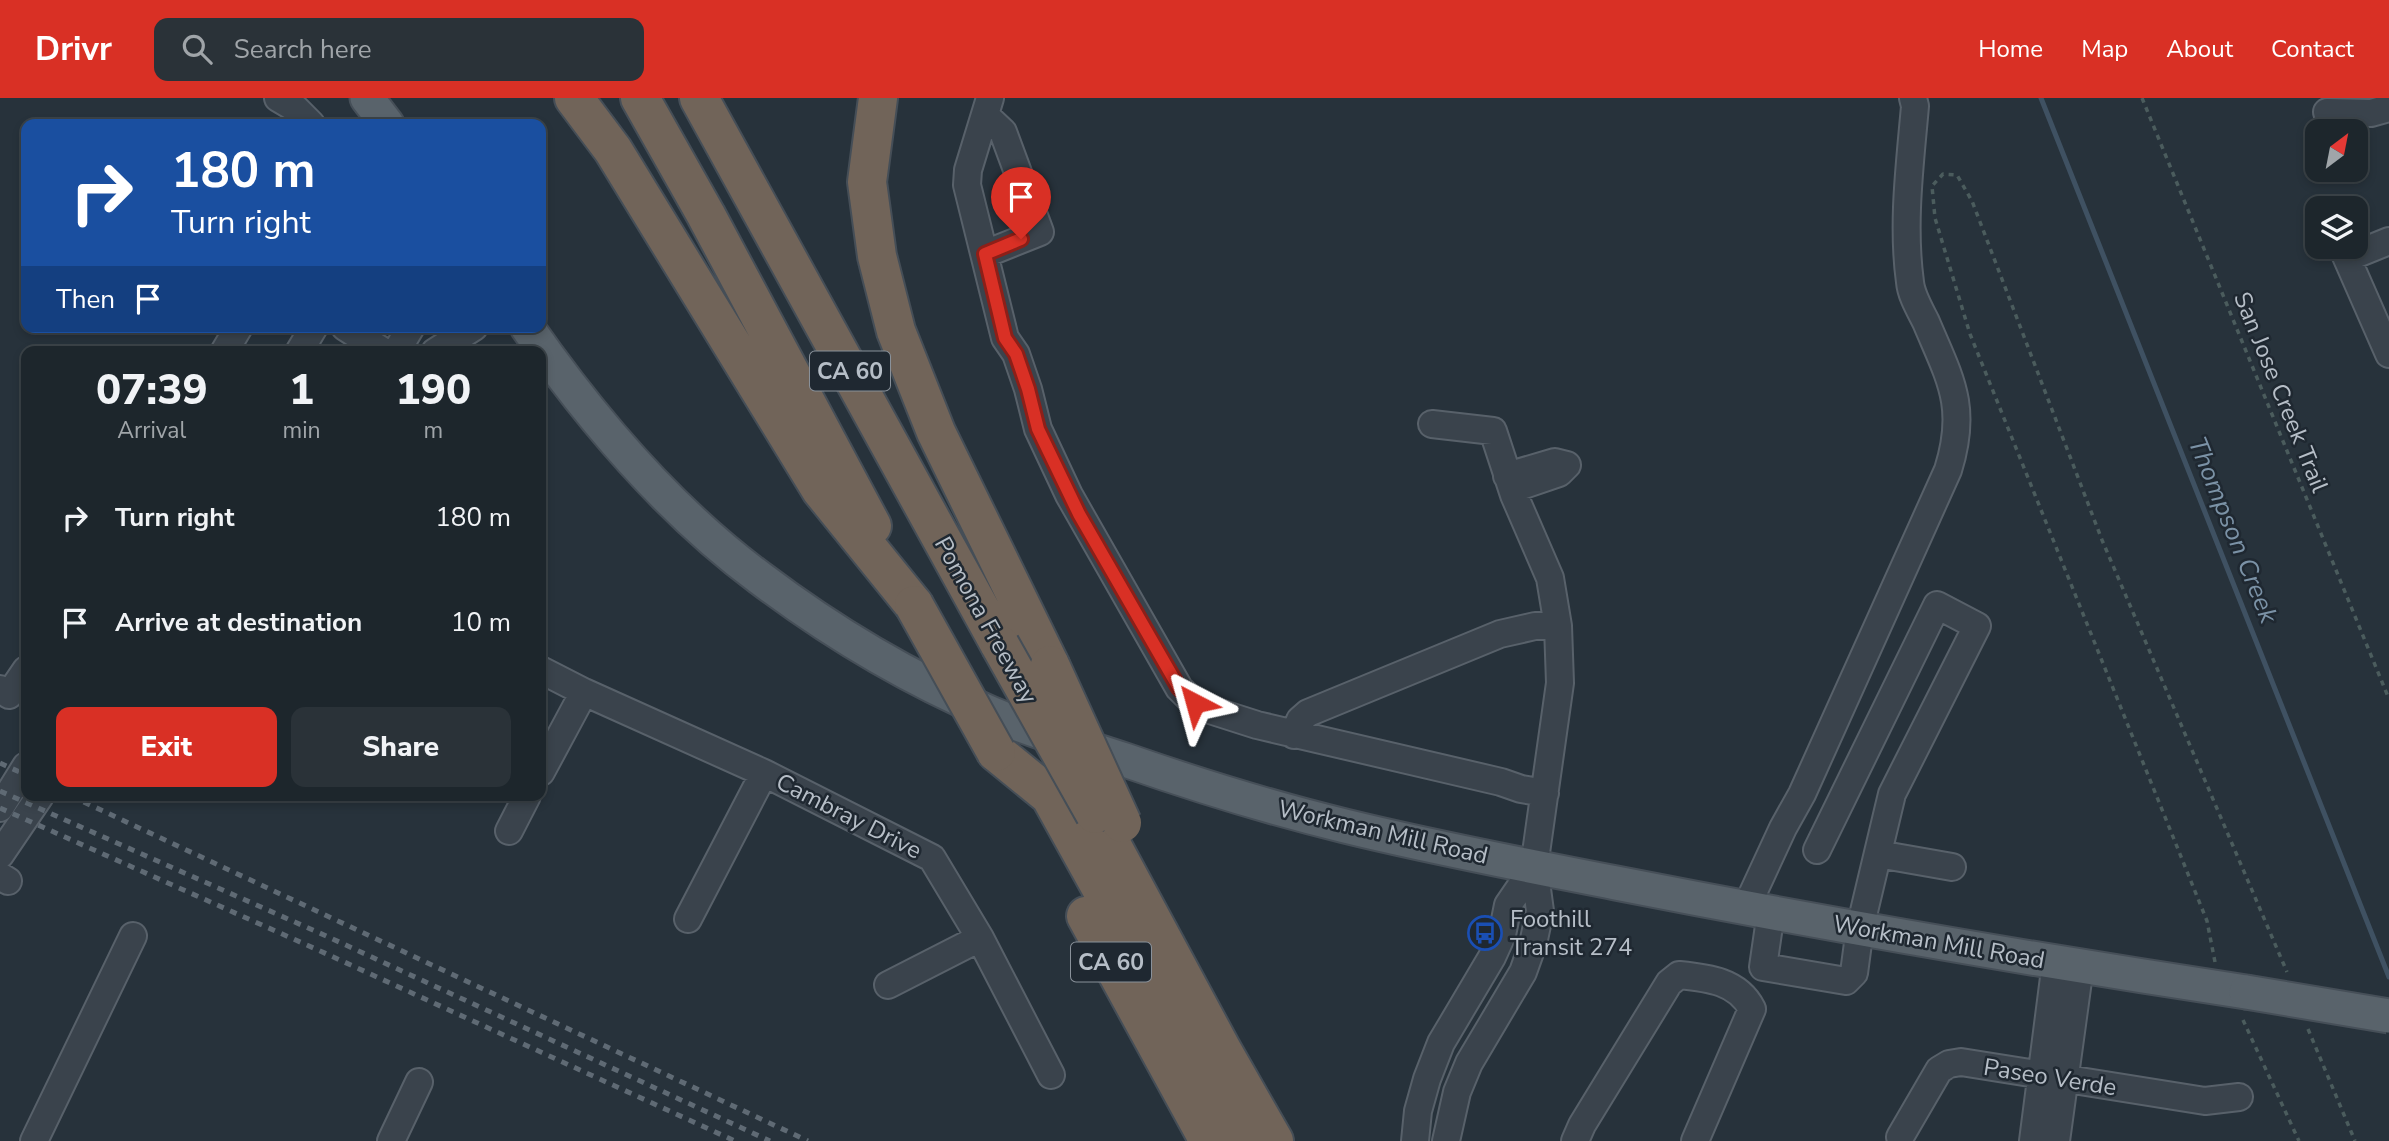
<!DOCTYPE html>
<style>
body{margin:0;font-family:"Nunito Sans",sans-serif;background:#2a3238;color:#f1f3f6;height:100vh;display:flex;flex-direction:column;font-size:26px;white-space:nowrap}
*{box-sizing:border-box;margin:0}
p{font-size:23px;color:#a0a5a9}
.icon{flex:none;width:38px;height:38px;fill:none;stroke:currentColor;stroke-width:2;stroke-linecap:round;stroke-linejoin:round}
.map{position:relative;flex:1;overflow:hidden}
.panel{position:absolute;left:21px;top:248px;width:525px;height:455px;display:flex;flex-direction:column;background:#1d262c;border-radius:14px;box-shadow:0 4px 10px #0003,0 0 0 2px #3b4348}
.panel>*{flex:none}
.top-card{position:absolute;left:21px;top:21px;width:525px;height:214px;border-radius:14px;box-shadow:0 4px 10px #0003,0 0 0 2px #3b4348;background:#1a4fa0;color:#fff;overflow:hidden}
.needle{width:46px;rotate:32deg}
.fabs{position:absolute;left:2305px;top:21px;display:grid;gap:14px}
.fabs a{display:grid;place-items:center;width:63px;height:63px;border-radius:14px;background:#1d262c;box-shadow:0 4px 10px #0003,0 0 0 2px #3b4348;font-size:35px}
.pin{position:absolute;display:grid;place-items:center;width:60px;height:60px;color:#fff;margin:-72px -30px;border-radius:50% 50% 50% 0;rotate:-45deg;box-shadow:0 0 7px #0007}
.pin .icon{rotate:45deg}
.me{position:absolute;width:77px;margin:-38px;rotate:321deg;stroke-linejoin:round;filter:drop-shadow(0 0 5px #0008)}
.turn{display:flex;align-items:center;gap:24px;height:147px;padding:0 35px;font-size:32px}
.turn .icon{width:91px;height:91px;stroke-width:2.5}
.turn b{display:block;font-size:49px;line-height:60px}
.then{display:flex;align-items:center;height:66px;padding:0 35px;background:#0003;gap:14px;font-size:26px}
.eta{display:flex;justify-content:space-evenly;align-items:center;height:119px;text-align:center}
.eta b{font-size:42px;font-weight:800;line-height:49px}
.button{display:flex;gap:14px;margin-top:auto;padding:14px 35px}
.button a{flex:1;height:80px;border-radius:14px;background:#d93025;color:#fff;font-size:28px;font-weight:800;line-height:80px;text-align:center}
.button a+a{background:#2a3238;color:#f1f3f6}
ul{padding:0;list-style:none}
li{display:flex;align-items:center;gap:21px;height:105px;padding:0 35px}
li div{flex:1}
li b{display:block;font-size:26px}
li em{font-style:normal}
header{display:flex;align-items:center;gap:42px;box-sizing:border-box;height:98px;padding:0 35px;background:#d93025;color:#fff}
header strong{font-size:33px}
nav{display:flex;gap:38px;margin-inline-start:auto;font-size:24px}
.search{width:490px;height:63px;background:#2a3238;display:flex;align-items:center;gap:18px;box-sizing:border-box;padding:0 24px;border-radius:14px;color:#a0a5a9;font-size:26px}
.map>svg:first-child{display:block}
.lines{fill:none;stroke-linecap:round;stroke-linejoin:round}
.stream{stroke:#3f5162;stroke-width:5}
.minor-casing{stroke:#58616a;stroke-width:30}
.major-casing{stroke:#464f58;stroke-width:37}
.highway-casing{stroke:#454e57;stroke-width:42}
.path{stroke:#4b5c5d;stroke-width:3.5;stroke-dasharray:5 5;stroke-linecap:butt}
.minor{stroke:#3a434c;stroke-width:26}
.major{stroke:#59636b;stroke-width:33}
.highway{stroke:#716459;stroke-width:38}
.rail{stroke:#5f6a74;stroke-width:5;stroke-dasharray:7 7;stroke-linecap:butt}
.major-bridge-casing{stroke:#464f58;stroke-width:37;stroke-linecap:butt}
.highway-bridge-casing{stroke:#454e57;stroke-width:42;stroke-linecap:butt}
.major-bridge{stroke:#59636b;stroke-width:33}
.highway-bridge{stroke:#716459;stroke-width:38}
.route-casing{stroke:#8d1f18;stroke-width:18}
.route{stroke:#d93025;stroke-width:12}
.labels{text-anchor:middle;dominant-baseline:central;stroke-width:5;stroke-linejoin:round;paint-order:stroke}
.shield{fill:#1f2831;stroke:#89919a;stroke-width:2}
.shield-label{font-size:23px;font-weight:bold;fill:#b6bec7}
.street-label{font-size:24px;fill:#b6bec7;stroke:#1f2831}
.poi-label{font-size:24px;fill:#b6bec7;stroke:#1f2831;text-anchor:start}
.water-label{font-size:26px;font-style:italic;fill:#7b92a6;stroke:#1f2831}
</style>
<header>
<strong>Drivr</strong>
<div class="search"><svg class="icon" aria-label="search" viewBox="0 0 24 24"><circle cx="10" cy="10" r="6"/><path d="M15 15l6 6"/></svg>Search here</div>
<nav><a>Home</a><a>Map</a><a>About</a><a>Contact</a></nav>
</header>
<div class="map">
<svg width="2389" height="1043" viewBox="0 0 2389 1043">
<rect width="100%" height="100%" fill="#27323b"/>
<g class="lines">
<path class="stream" d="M2041 0 2389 879"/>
<g class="minor-casing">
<path id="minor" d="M278 0 295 10 311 26
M990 0 968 72 967 87 1005 240 1016 256 1028 291 1038 331 1069 397 1179 590 1194 605 1207 611 1257 627 1501 684 1521 691 1545 695
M2327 14 2371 15 2389 10
M2342 149 2389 256
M985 156 1040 134 1003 34 986 18
M2347 160 2389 143
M345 229 384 254
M224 254 239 229
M299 254 314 229
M396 254 411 229
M435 254 474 229
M1432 326 1493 333 1514 397 1550 480 1558 528 1560 585 1534 769 1540 813 1533 846 1523 874 1469 965 1457 994 1446 1043
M1507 378 1555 364 1567 367 1559 375 1512 391
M541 572 584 594 764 675 932 760 980 840 1051 977
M0 591 9 597 26 572
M1294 637 1300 622 1308 615 1500 536 1535 528H1558
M541 674 584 594
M0 710 26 668
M509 733 527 698
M1878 756 1952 769
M0 757 40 698
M0 778 8 783
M1746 810 1783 730 1802 696 1948 372C1968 308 1950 281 1926 224 1920 212 1911 197 1910 184 1902 126 1910 66 1915 8L1913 0
M1771 814 1763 869 1846 883 1854 875 1860 830 1892 696 1977 528 1937 507 1817 752
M688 821 764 675
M888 887 980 840
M1900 1039 1939 972 1949 966 1961 964 2205 1003 2239 999
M34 1043 133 838
M391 1043 419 984
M1415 1043 1418 1013 1427 981 1441 945 1492 859 1502 837 1508 807 1534 769
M1575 1043 1582 1027 1669 885 1679 877C1708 880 1738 883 1752 911L1695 1043
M2033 1043 2056 864
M2056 1043 2080 868"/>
</g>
<g class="major-casing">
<path id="major" d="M367 0 387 26
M527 229C592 322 668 412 760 480 830 533 909 580 990 615 1034 634 1080 647 1125 662 1197 687 1271 710 1345 728 1434 750 1525 767 1616 785 1825 826 2035 862 2246 894"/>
</g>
<g class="highway-casing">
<path id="highway" d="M574 0 613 52 821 392 914 507
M640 0 706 117 872 428
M699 0 1000 547
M878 0 867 84 877 158 896 233 936 334 1050 567
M996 654 1050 698 1241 1043
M1095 716 1222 952 1274 1043
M1086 818 1209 1043"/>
</g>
<path class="path" d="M2142 0 2389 601
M2215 864 2207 823 1970 236 1935 120 1932 88 1943 76 1957 77 1972 103 2102 442 2287 874
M2243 922 2299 1043
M2308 931 2355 1043"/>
<use href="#minor" class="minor"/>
<use href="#major" class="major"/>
<use href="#highway" class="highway"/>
<path class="rail" d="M0 665 26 677
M0 693 324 837 770 1043
M71 698 808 1043
M0 710 318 852 735 1043"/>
<g class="major-bridge-casing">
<path id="major-bridge" d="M2246 894 2389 918"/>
</g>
<g class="highway-bridge-casing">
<path id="highway-bridge" d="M914 507 996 654
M1000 547 1095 716
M1050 567 1122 725"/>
</g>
<use href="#major-bridge" class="major-bridge"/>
<use href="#highway-bridge" class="highway-bridge"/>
</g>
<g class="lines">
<g class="route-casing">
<path id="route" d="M1021 141 985 156 1005 240 1016 256 1028 291 1038 331 1079 416 1179 590 1195 605"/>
</g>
<use href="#route" class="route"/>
</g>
<defs>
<g id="bus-ring" transform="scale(1.75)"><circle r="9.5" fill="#1f2831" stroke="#1a4fb4" stroke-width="1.5"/><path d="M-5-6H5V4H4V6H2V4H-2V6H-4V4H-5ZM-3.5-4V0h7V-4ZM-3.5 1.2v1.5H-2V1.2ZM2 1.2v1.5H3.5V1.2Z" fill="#1a4fb4"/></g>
</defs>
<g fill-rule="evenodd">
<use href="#bus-ring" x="1485" y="835"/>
</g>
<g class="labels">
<g class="shield">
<rect x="810" y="253.5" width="80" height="39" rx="5"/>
<rect x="1071" y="844.5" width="80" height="39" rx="5"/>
</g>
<g class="shield-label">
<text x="850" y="273">CA 60</text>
<text x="1111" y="864">CA 60</text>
</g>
<g class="street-label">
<text transform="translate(2281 294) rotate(68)">San Jose Creek Trail</text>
<text transform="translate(986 522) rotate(61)">Pomona Freeway</text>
<text transform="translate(849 718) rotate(27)">Cambray Drive</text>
<text transform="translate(1383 734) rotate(13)">Workman Mill Road</text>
<text transform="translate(1939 844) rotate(10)">Workman Mill Road</text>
<text transform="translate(2050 979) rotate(9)">Paseo Verde</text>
</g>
<g class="poi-label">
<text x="1510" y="821">Foothill<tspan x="1510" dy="28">Transit 274</tspan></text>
</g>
<g class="water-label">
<text transform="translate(2233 432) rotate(68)">Thompson Creek</text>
</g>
</g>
</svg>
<div class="fabs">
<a><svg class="needle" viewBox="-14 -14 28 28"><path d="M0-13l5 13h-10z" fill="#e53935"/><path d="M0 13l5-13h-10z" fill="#a0a5a9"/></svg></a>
<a><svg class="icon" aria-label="layers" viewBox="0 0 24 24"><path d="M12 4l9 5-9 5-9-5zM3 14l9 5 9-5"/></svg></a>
</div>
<div class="pin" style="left:1021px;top:141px;background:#d93025"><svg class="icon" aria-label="arrive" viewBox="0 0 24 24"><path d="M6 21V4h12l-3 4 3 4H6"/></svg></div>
<svg class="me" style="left:1195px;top:605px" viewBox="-20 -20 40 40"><path d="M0-17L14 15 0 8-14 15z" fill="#d93025" stroke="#fff" stroke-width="4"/></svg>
<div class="top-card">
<div class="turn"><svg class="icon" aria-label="right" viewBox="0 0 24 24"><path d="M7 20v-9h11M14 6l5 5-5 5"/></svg><div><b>180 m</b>Turn right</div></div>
<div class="then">Then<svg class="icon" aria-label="arrive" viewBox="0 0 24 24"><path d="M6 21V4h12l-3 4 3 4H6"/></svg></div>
</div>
<section class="panel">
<div class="eta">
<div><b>07:39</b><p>Arrival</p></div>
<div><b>1</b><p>min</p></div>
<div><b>190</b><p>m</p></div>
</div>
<ul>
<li><svg class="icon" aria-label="right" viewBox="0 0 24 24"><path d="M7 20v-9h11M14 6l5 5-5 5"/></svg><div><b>Turn right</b></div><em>180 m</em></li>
<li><svg class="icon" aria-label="arrive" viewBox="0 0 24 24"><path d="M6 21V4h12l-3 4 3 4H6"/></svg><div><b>Arrive at destination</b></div><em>10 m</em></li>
</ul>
<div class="button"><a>Exit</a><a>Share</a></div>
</section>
</div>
